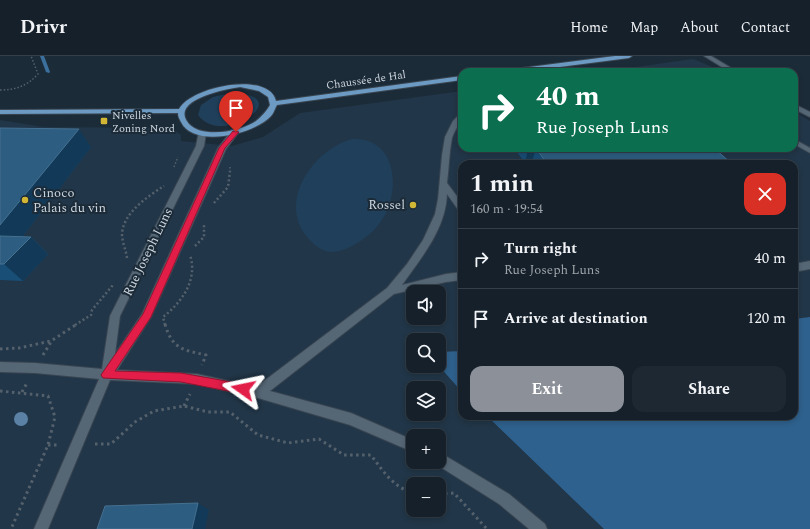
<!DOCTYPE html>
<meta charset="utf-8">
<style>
body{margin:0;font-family:Spectral,serif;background:#1e2832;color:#f1f3f6;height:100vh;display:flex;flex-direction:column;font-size:15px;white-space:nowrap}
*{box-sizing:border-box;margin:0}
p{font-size:13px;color:#9da3a8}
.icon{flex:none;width:22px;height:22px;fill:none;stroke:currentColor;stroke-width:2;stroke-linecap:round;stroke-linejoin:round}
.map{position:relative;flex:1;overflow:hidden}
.side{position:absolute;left:458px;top:104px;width:340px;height:260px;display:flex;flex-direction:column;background:#15202a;border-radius:12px;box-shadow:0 2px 6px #0003,0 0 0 1px #343e47}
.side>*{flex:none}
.hud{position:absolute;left:458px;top:12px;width:340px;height:84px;border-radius:12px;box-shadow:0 2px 6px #0003,0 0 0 1px #343e47;background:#0b6e4f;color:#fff;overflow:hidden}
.controls{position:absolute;left:406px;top:229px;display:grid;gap:8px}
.controls a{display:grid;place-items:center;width:40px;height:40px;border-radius:8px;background:#15202a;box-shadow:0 2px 6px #0003,0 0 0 1px #343e47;font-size:20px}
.pin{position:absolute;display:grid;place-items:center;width:34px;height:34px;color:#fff;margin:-41px -17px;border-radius:50% 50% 50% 0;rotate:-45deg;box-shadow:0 0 4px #0007}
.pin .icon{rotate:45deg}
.me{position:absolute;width:44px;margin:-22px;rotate:282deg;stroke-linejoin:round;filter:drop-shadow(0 0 3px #0008)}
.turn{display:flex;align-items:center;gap:14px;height:84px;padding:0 12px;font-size:18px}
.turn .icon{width:52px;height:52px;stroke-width:2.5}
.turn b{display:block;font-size:28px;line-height:34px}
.round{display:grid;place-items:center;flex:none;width:42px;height:42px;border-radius:12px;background:#1e2832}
.summary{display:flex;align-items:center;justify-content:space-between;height:68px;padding:0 12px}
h1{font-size:24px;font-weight:700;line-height:30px}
.button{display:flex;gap:8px;margin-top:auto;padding:8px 12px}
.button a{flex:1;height:46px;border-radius:12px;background:#8c9099;color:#fff;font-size:16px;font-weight:700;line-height:46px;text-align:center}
.button a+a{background:#1e2832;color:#f1f3f6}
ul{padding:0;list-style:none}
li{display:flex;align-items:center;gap:12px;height:60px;padding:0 12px;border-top:1px solid #343e47}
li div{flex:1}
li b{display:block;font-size:15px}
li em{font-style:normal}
header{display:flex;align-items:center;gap:24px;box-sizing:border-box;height:56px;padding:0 20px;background:#15202a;border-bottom:1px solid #343e47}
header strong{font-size:19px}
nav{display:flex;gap:22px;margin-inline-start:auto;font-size:14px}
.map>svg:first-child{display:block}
.built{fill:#213648;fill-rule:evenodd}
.green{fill:#203f5a}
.forest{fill:#2e618d}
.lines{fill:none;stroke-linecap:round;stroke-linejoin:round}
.stream{fill:#3b6f9c;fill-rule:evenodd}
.minor-casing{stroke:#394551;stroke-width:2}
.major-casing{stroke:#394551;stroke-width:2}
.path-far2{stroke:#54616d;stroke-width:1.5;stroke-dasharray:1.5 2;stroke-linecap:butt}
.path-far1{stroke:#54616d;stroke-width:2.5;stroke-dasharray:2 2.5;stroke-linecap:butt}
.path{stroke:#54616d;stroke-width:3;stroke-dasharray:2.5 3.5;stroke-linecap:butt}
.minor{fill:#556675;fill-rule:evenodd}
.major{fill:#6c9ac2;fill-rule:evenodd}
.tree{fill:#5b82a5}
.wall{fill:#194e76}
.shaded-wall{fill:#123a58}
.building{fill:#2d5d81;stroke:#467090}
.route{fill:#e11d48;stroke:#92132f}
.poi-dot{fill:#d2b736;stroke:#1c2b38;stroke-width:1.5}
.labels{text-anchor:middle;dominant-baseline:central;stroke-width:4;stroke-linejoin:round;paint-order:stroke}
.far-street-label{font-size:11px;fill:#ccd5de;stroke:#1c2b38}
.far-poi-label{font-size:11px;fill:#ccd5de;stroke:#1c2b38;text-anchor:start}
.poi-label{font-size:13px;fill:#ccd5de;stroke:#1c2b38;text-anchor:start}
.street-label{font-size:13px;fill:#ccd5de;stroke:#1c2b38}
</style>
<header>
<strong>Drivr</strong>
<nav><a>Home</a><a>Map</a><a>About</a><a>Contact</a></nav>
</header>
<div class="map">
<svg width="810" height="473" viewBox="0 0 810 473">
<rect width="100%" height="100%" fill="#1c2b38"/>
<path class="built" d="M693 3 725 16H600Z
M462 35V92H794V55L810 65V473H0V64L44 71 172 72 181 79V85L232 90 263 81 300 57ZM462 108H794V360H462ZM413 236H439V262H413ZM413 284H439V310H413ZM413 332H439V358H413ZM413 380H439V406H413ZM413 428H439V454H413Z"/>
<path class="green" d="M231 37C300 38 222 93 198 59L201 49 213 41Z
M352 83C391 81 400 122 388 152 383 166 372 178 359 186 351 191 341 196 331 196 321 195 314 189 308 182 276 146 314 93 352 83Z"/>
<path class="forest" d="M810 261V473H604L487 360H794V263Z
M462 295V336L439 310V296Z"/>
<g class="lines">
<path class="stream" d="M40 0H44L50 16 49 17 46 16Z"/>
<g class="minor-casing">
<path id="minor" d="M704 0H711L738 16H730Z
M548 9 557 16H550L545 11Z
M794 48 810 56V61L794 53Z
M462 56C462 65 455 73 452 82 449 97 449 112 447 127L462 147V156L459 155 447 138C446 173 421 202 402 229L446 218 462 216V224L446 226 394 238 270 335 351 357 413 384V396L350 369 258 342 197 328 110 324 48 473H34L99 323 35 317 0 316V306L35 307 102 313 110 260 196 90 199 75 206 77 204 90 120 260 115 298 142 258 218 92 232 74 239 76 226 93 151 261 117 314 197 318 256 331 387 232 407 208 423 184 435 158 438 143 442 99 445 81 453 65Z
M794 83 810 92V97L794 88Z
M810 205V213L794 216V208Z
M439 396 509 438 545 468 547 473H529L499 448 434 407 439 406Z"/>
</g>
<g class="major-casing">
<path id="major" d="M615 0H632L629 2 521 16H504L507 14Z
M462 20V24L277 49C275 52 274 57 271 60 255 78 194 93 181 66 179 62 178 61 178 57L0 58V54L179 53C192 30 269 15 276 45ZM240 31 259 35 268 41 270 49C266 56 262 60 256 65 242 75 203 83 189 68 168 44 226 33 240 31Z"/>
</g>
<path class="path-far2" d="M0 34C16 34 27 30 38 18L31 0
M174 111 178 101
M230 111V116"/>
<path class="path-far1" d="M214 147 228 131 230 115
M195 190 204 181V169
M127 202C126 194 122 186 122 178 123 157 148 140 164 130
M75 269 91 259 92 254 113 229
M165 269 163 261C182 246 198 224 190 199"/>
<path class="path" d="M165 268C172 293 183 294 206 299L202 309
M0 293 19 292 51 285 77 268
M43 299 51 286
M0 335 48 340 55 361 48 389 11 473
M22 336 27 327
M184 350 190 338
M95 388H111L135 366 154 355 184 350 208 356H230L258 379 288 387 319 383 344 399H371C383 415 393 431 413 437
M48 389H60
M439 438 454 437 487 473"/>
<use href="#minor" class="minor"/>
<use href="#major" class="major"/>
</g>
<circle class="tree" cx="21" cy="363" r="7"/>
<path class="wall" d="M0 72 91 91 22 181H31L48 198 23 225 0 224Z
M514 92H714L732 108H533L532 106 525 107Z"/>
<path class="shaded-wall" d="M79 73 91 91 9 198 0 189V169Z
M536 92 532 106 525 107 528 93Z
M31 181 48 198 23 225 4 208Z
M198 447 209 454 205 473H192Z"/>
<path class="building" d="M0 72 79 73 0 169Z
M536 92H714L732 108H547Z
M0 180 31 181 4 208H0Z
M198 447 192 473H97L105 450Z"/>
<path class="route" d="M233 75 239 76 225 92 151 261 115 315 181 317 243 328 247 330 248 333 247 337 243 338 181 326 103 322 101 319 103 316 143 258 219 92Z"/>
<g class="poi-dot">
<rect x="100" y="61" width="8" height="8" rx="2"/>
<circle cx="25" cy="144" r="4"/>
<circle cx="413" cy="149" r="4"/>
</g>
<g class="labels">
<g class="far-street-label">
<text transform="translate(366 24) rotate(-8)">Chaussée de Hal</text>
</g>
<g class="far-poi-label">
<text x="112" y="59">Nivelles<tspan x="112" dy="13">Zoning Nord</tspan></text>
</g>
<g class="poi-label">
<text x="33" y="137">Cinoco<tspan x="33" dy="15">Palais du vin</tspan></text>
<text x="405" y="149" text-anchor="end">Rossel</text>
</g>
<g class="street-label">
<text transform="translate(148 196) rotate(-64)">Rue Joseph Luns</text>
</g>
</g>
</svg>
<div class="controls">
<a><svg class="icon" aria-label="sound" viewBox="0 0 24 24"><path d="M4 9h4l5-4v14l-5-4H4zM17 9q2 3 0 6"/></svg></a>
<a><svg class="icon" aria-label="search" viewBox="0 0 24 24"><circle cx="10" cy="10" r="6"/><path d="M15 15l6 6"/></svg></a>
<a><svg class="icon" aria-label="layers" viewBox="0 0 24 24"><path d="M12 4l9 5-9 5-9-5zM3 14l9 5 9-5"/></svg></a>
<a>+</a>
<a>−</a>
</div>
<div class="pin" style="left:236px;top:76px;background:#d93025"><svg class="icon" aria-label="arrive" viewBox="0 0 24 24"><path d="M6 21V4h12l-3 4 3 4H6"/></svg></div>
<svg class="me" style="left:243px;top:333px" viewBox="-20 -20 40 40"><path d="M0-17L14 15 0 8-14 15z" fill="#e11d48" stroke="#fff" stroke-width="4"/></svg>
<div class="hud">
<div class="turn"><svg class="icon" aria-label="right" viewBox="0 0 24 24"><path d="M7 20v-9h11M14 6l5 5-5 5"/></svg><div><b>40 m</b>Rue Joseph Luns</div></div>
</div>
<section class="side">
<div class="summary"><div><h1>1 min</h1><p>160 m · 19:54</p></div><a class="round" style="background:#d93025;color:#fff"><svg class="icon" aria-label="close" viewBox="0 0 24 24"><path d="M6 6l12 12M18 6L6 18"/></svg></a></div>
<ul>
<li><svg class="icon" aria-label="right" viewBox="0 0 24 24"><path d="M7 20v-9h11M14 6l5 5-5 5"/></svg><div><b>Turn right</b><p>Rue Joseph Luns</p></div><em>40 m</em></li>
<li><svg class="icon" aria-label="arrive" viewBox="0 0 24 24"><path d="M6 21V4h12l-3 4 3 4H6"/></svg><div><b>Arrive at destination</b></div><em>120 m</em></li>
</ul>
<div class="button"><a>Exit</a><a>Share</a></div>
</section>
</div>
